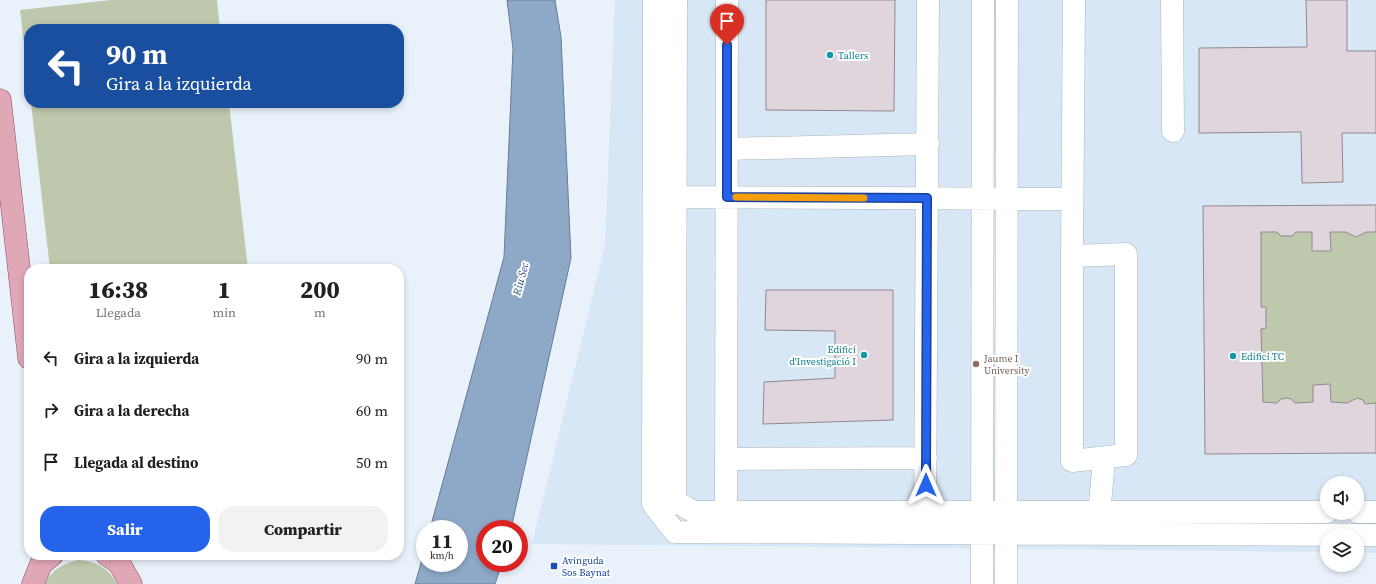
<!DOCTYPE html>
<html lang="es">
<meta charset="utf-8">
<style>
body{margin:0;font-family:"Source Serif 4",serif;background:#f2f2f2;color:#202124;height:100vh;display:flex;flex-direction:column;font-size:15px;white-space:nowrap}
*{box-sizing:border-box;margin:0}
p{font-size:13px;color:#757577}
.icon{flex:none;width:22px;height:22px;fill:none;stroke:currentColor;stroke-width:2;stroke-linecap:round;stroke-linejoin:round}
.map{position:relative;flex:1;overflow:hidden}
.drawer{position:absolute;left:24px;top:264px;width:380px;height:296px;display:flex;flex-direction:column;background:#fff;border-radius:16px;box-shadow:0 2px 6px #0003}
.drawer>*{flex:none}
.banner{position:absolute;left:24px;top:24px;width:380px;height:84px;border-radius:16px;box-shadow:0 2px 6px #0003;background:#1a4fa0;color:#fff;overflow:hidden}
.buttons{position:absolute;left:1320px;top:476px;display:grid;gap:8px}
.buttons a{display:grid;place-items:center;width:44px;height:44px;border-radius:50%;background:#fff;box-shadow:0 2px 6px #0003;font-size:20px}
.speed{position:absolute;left:416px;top:520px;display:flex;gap:8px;font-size:20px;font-weight:700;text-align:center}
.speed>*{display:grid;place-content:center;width:52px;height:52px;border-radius:50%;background:#fff;box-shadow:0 2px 6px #0003;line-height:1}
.speed small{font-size:10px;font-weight:400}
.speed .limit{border:6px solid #d22;background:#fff;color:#111}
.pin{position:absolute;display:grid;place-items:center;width:34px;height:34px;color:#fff;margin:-41px -17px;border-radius:50% 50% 50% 0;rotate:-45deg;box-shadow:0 0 4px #0007}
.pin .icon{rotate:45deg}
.me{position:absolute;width:44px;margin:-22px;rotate:0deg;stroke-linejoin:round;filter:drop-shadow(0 0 3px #0008)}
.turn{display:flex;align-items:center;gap:14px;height:84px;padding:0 16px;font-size:18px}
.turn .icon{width:52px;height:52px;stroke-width:2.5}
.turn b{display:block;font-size:28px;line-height:34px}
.eta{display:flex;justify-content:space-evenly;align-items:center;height:68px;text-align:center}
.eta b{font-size:24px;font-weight:800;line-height:28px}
.cta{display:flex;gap:8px;margin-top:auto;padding:8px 16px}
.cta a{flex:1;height:46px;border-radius:16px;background:#2563eb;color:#fff;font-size:16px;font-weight:800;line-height:46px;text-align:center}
.cta a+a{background:#f2f2f2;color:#202124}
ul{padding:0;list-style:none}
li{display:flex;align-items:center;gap:12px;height:52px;padding:0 16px}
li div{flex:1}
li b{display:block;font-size:15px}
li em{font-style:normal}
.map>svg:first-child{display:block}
.built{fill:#d8e7f5;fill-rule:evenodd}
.green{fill:#bec8ac}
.water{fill:#8ea9c8;stroke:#687c92}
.building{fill:#e0d5dc;stroke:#91878e}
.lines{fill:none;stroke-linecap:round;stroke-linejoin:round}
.minor-casing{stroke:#acb4bc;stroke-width:23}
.major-casing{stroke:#8a4d5e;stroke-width:23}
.minor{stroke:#fff;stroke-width:22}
.major{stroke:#e0a7b6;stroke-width:22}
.route-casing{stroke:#184099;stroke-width:10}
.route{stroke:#2563eb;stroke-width:7}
.slow{stroke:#f59e0b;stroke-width:7}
.culture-dot{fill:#0f9aa8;stroke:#fff;stroke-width:1.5}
.education-dot{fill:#8d6e63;stroke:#fff;stroke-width:1.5}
.transit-dot{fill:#1a4fb4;stroke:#fff;stroke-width:1.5}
.labels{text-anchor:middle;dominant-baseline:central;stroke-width:4;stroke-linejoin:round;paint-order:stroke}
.culture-label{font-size:10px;fill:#0d838f;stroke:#fff;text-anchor:start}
.education-label{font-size:10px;fill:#785e54;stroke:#fff;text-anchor:start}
.transit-label{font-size:10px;fill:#164399;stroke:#fff;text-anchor:start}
.water-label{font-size:11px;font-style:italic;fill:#2b537d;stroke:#fff}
</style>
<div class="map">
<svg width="1376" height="584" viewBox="0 0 1376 584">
<rect width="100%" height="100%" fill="#e9f2fa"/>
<path class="built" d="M615 0H1376V553L1357 552V535H1327V552L532 544 605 245ZM1327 483H1357V513H1327Z"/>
<path class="green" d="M111 0H217L220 29H29V86L20 10Z
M31 103H229L248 269H50Z
M1261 232C1266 232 1271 231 1275 232 1284 233 1288 240 1296 232H1312L1331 250 1330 232H1346L1356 237 1366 232H1376V403H1365L1362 400 1357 399 1347 403 1331 402 1330 384 1313 385V402L1295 403C1289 397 1283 397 1277 403L1263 402 1261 329 1266 328V307H1261Z
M79 560C97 562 109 568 117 584H45C52 569 64 563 79 560Z"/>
<path class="water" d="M507 0H555L561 37 571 258 511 529H485V563H502L495 584H415L425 549V563H459V529H430L504 257 513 49Z"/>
<path class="building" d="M766 0H895L894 111 766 110Z
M1306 0H1347V51H1376V133H1342L1343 182 1302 183 1301 132 1199 133V48L1307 47Z
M1376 205V232H1366L1356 237 1346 232H1330L1331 251H1312V232H1296L1292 236H1281L1277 232H1261V307H1266V328L1261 329 1263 402 1277 403 1281 399 1287 398 1291 399 1295 403 1313 402V385L1330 384 1331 402 1347 403 1357 398 1363 400 1365 404 1376 403V453L1205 454 1203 206Z
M766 290H893V420L763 424 764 382 835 378V331L765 330Z"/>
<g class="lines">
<g class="minor-casing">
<path id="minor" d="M654 0 653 504 675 532 1376 535
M676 0 675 501 694 512H1327
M1172 0 1173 131
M727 149 928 144
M660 197 1071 199
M1126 254V455L1072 461V256Z
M1072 256 1074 0
M726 459 926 458
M1357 512H1376
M925 526 928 0
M726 527 727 0
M1098 527 1104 459
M982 584 983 0
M1006 584 1007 0"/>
</g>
<g class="major-casing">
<path id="major" d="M0 100 29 358
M107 555 119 563 131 584
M33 584 41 564 52 555"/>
</g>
<use href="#minor" class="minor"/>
<use href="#major" class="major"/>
</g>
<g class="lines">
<g class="route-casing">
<path id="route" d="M727 45V197L927 198 926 485"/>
</g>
<use href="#route" class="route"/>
<path class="slow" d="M736 197 864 198"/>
</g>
<g class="culture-dot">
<circle cx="830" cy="55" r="4"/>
<circle cx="864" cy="355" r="4"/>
<circle cx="1233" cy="356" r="4"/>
</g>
<circle class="education-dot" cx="976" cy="364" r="4"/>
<rect class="transit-dot" x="550" y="562" width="8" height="8" rx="2"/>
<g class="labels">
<g class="culture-label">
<text x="838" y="55">Tallers</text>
<text x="856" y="349" text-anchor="end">Edifici<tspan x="856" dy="12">d'Investigació I</tspan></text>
<text x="1241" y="356">Edifici TC</text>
</g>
<g class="education-label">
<text x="984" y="358">Jaume I<tspan x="984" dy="12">University</tspan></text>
</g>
<g class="transit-label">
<text x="562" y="560">Avinguda<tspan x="562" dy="12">Sos Baynat</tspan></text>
</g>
<g class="water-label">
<text transform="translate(521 279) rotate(-75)">Riu Sec</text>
</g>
</g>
</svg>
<div class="buttons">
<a><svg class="icon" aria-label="sound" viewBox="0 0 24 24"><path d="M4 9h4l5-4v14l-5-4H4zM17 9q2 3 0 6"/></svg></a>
<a><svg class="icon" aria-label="layers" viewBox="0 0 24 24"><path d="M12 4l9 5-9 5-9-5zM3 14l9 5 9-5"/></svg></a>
</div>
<div class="speed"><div>11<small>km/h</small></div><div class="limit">20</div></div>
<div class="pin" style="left:727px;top:45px;background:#d93025"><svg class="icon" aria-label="arrive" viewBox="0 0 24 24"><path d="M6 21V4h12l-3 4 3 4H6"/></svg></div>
<svg class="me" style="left:926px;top:485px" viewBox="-20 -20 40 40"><path d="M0-17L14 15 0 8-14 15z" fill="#2563eb" stroke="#fff" stroke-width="4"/></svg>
<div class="banner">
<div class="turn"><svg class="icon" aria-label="left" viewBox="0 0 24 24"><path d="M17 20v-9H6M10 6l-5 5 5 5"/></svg><div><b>90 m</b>Gira a la izquierda</div></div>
</div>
<section class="drawer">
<div class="eta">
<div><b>16:38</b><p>Llegada</p></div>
<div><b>1</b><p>min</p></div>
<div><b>200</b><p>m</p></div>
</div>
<ul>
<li><svg class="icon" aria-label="left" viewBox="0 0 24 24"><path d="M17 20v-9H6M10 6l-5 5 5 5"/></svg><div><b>Gira a la izquierda</b></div><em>90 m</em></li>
<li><svg class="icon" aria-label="right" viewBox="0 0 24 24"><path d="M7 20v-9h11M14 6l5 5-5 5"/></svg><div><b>Gira a la derecha</b></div><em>60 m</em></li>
<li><svg class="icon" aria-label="arrive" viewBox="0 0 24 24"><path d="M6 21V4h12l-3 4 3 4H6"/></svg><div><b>Llegada al destino</b></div><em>50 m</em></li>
</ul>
<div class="cta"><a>Salir</a><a>Compartir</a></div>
</section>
</div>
